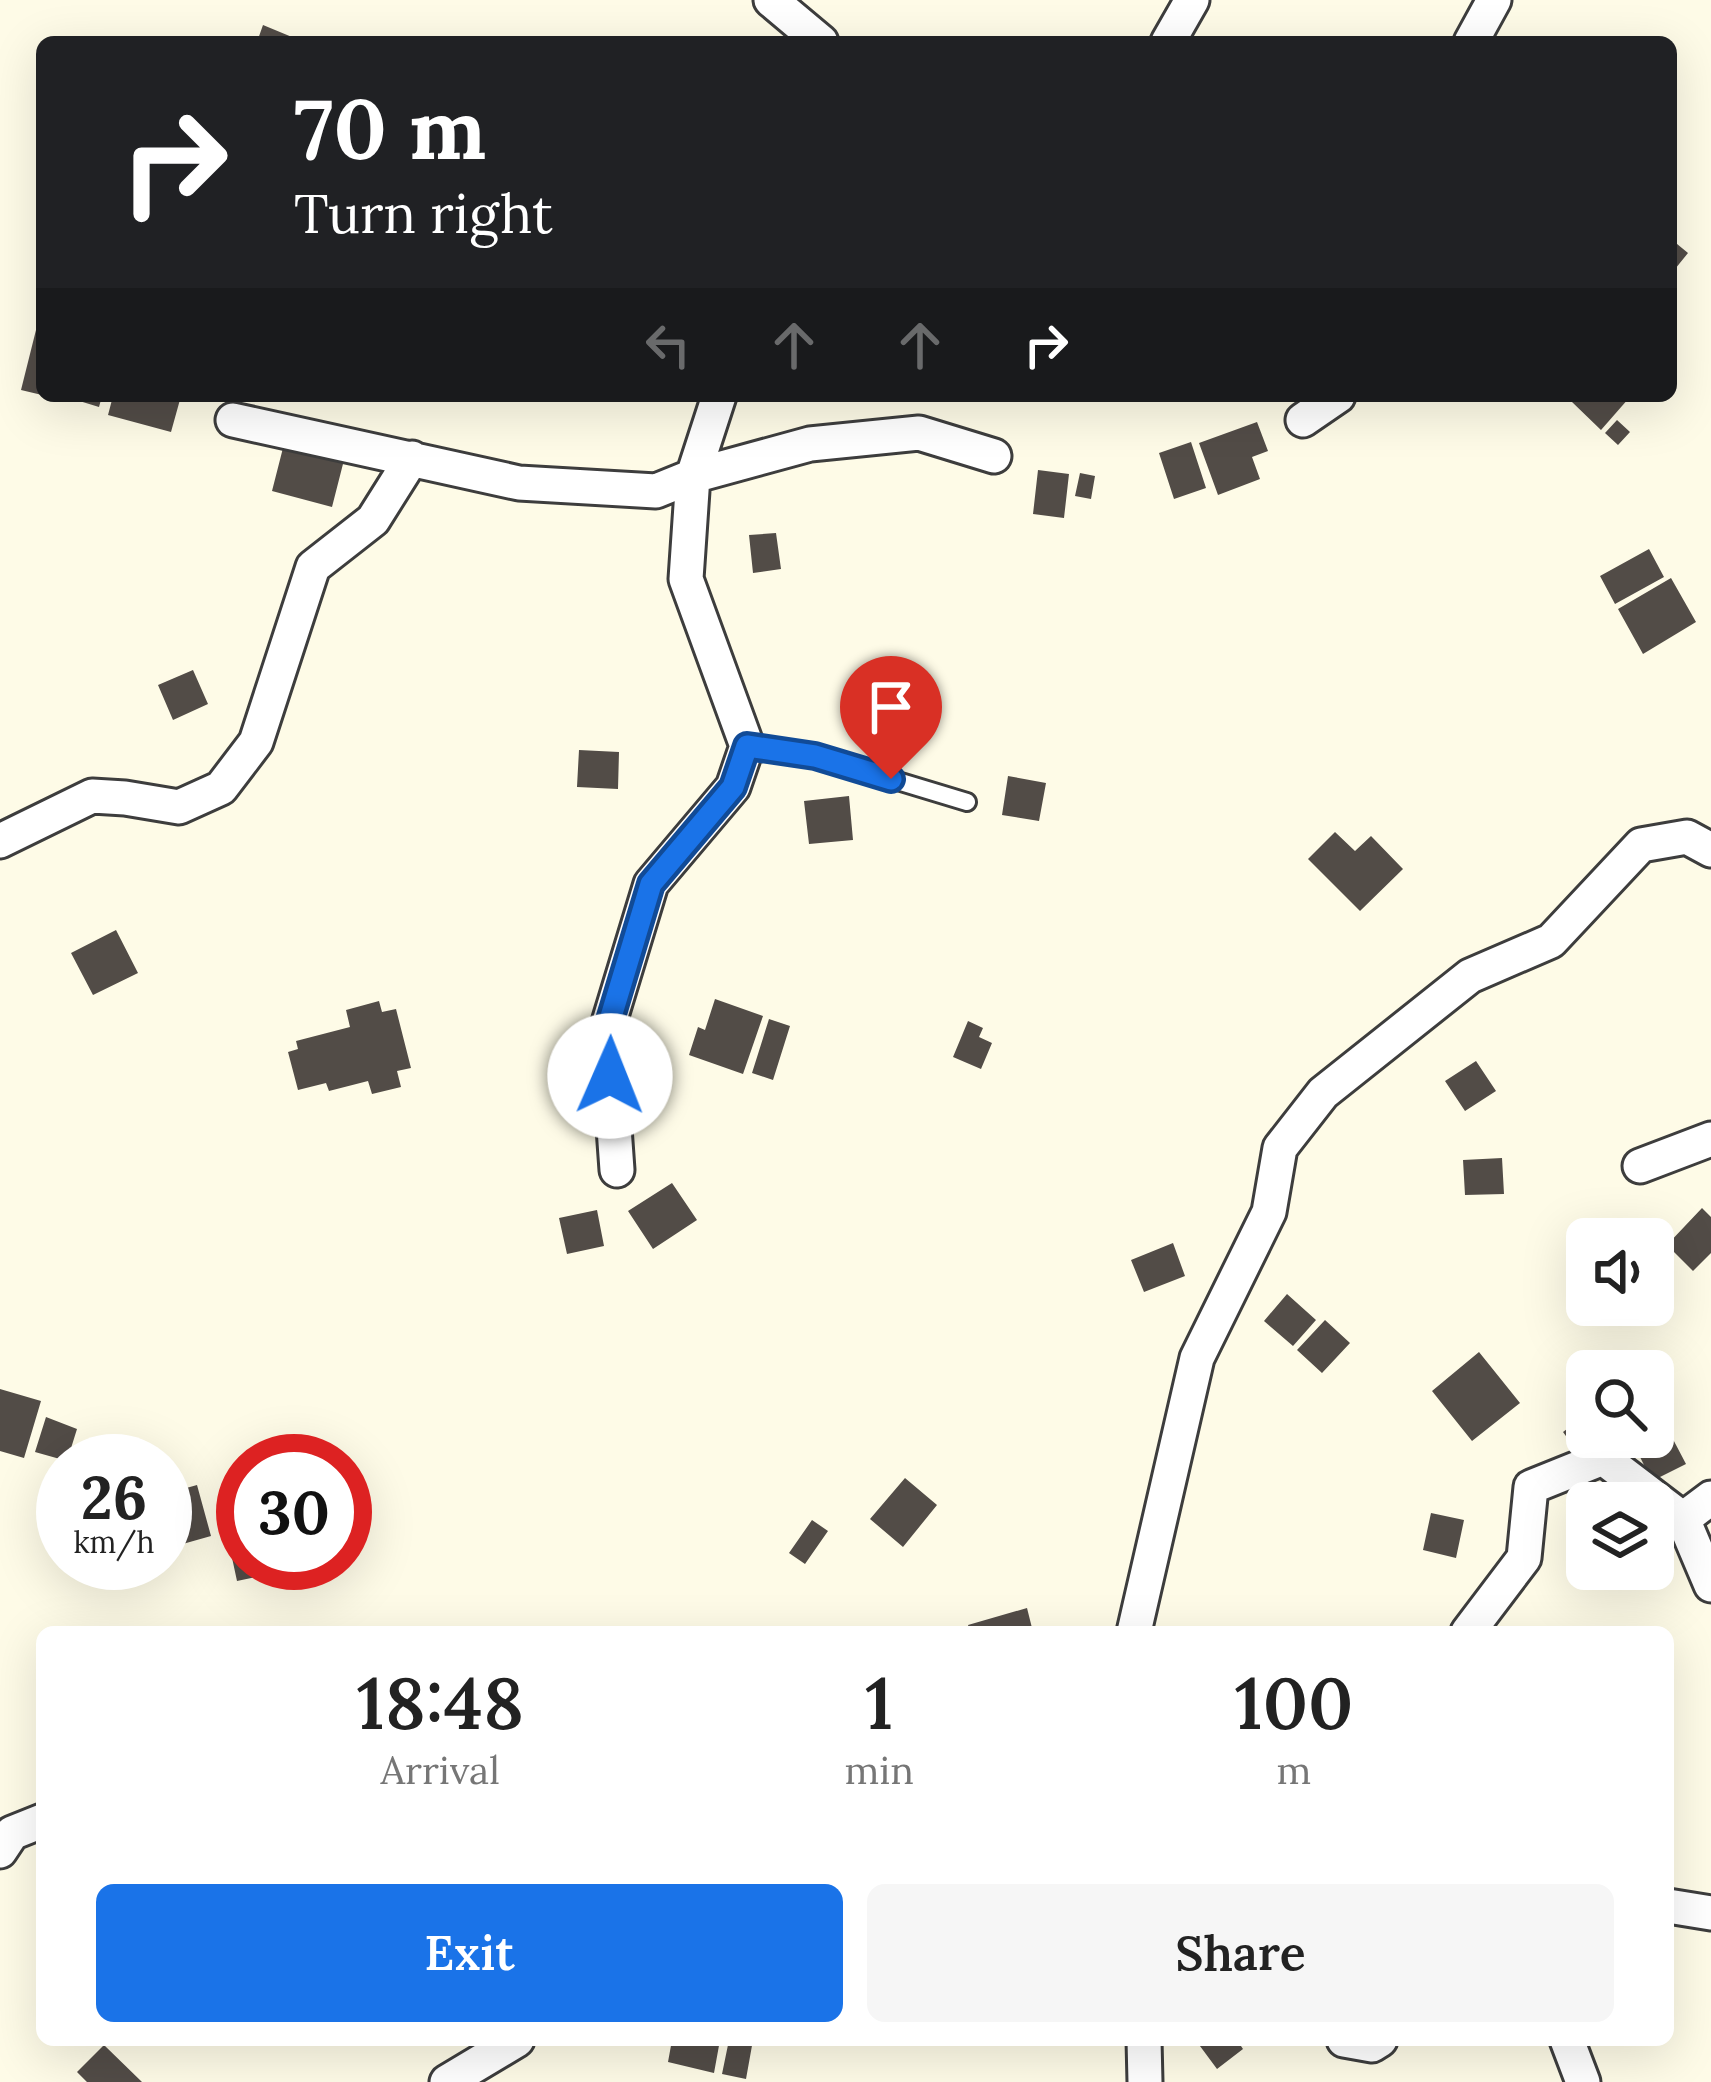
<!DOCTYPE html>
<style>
body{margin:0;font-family:Lora,serif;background:#f6f6f6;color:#222;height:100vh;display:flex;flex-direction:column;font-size:45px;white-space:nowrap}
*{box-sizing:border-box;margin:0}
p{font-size:39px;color:#767676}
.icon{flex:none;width:66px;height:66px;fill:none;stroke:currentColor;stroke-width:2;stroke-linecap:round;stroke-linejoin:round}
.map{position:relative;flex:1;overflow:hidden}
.details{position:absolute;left:36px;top:1626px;width:1638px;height:420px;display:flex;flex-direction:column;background:#fff;border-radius:18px;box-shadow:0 12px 48px #0002}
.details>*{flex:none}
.top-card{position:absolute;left:36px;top:36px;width:1641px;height:366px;border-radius:18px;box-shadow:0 12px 48px #0002;background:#202124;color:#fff;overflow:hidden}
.fabs{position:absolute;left:1566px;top:1218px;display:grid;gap:24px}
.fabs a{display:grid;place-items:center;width:108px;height:108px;border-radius:18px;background:#fff;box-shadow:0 12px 48px #0002;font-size:60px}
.speed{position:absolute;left:36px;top:1434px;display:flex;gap:24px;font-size:60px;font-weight:700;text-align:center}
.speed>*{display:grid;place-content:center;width:156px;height:156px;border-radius:50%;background:#fff;box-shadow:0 12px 48px #0002;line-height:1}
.speed small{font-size:30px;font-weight:400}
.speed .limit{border:18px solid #d22;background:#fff;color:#111}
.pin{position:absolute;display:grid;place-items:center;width:102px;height:102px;color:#fff;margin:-123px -51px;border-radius:50% 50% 50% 0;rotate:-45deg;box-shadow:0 0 12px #0007}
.pin .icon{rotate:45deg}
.me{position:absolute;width:132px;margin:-66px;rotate:1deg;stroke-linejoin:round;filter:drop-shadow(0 0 9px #0008)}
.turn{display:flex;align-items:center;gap:42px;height:252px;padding:0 60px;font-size:54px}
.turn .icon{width:156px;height:156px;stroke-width:2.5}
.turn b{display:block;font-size:84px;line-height:102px}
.lanes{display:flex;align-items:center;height:114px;padding:0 60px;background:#0003;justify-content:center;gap:60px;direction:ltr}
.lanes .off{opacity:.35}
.eta{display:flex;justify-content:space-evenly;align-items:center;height:204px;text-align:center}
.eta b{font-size:72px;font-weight:600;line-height:84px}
.button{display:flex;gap:24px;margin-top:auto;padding:24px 60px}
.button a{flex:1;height:138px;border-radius:18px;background:#1a73e8;color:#fff;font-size:48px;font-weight:600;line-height:138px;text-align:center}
.button a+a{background:#f6f6f6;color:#222}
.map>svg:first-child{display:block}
.building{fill:#524c47}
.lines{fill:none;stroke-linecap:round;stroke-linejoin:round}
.service-casing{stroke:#3d3d3d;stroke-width:22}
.minor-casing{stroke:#3d3d3d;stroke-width:39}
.service{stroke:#fff;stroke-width:16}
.minor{stroke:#fff;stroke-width:33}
.route-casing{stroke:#114b97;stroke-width:30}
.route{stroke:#1a73e8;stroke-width:21}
</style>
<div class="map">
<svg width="1711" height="2082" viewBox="0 0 1711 2082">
<rect width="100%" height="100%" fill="#fefbe7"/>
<path class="building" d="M263 25 304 42H257Z
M1671 239 1688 253 1671 274Z
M37 326 42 328V395L21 390Z
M63 396H102L99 407Z
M113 396H181L171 432 108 415Z
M1577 396H1627L1629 398 1601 430 1572 402Z
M1617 420 1630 432 1618 445 1605 433Z
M1257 422 1268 451 1252 457 1260 479 1218 495 1199 443Z
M1191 442 1206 488 1174 499 1159 453Z
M284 444 344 460 332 507 272 491Z
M1038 470 1069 474 1064 518 1033 514Z
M1080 473 1095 476 1091 499 1075 496Z
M776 533 781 569 753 573 749 535Z
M1649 549 1664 577 1615 604 1600 576Z
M1671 578 1696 622 1643 654 1618 609Z
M193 670 208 704 173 720 158 685Z
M579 750 619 752 618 789 577 787Z
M1008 776 1046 783 1039 821 1002 815Z
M849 796 853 840 809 844 804 801Z
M1335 832 1355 851 1371 836 1403 869 1360 911 1308 859Z
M116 930 138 973 93 995 71 953Z
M715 999 763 1016 743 1074 689 1055 698 1027 705 1030Z
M379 1001 382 1012 396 1009 411 1068 397 1071 401 1087 372 1094 368 1081 329 1091 326 1083 298 1090 288 1052 298 1049 296 1041 350 1027 346 1010Z
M769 1019 790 1026 773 1080 752 1073Z
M968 1021 983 1028 979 1037 992 1043 981 1069 953 1057Z
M1476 1061 1496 1091 1465 1111 1445 1081Z
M1502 1158 1504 1194 1465 1195 1463 1160Z
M672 1183 697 1220 653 1249 628 1211Z
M1702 1208 1711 1217V1253L1693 1271 1667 1245Z
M597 1210 604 1246 567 1254 559 1218Z
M1173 1243 1185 1276 1144 1292 1131 1260Z
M1287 1294 1316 1320 1293 1346 1264 1321Z
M1325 1320 1350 1343 1322 1373 1297 1350Z
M1479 1352 1520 1403 1472 1441 1432 1391Z
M0 1389 41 1401 24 1458 0 1451Z
M1587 1414V1437H1610L1582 1458 1563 1432Z
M46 1417 77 1429 67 1461 35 1452Z
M1665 1424 1686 1464 1652 1481 1632 1441 1640 1437H1653V1430Z
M905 1478 937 1505 903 1547 870 1519Z
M197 1485 211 1536 165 1549V1494Z
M1431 1513 1464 1520 1456 1558 1423 1550Z
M812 1520 828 1531 805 1564 789 1553Z
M243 1535V1563H272L274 1573 237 1581 228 1539Z
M1027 1608 1033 1632H970L968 1625Z
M672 2040H720L714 2073 668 2062Z
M729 2040H753L746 2079 722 2074Z
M1200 2040H1237L1243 2049 1217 2069 1197 2042Z
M104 2045 142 2082H87L77 2072Z"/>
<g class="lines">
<g class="service-casing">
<path id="service" d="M747 746 815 756 967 802"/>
</g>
<g class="minor-casing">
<path id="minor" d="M771 0 821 42
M1168 42 1192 0
M1471 42 1494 0
M233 420 519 483 656 491 693 476 719 396
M1303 420 1338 396
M0 841 92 796 125 798 179 807 221 788 256 742 313 567 373 520 412 458
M1640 1166 1711 1139
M617 1170 607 1029 651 884 733 787 747 746 686 579 693 476 810 444 919 433 994 456
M1711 1498 1683 1519 1711 1585
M1134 1632 1197 1358 1269 1212 1280 1148 1323 1093 1470 976 1551 941 1641 845 1687 837 1711 850
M1468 1632 1524 1558 1531 1487 1603 1458 1683 1519
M0 1851 12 1833 42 1821
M1668 1906 1711 1913
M1144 2040 1145 2082
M1344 2040 1372 2045 1380 2040
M1567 2040 1583 2082
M447 2082 517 2040"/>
</g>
<use href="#service" class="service"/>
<use href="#minor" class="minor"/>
</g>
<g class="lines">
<g class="route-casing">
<path id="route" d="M610 1076 607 1030 651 884 733 787 747 746 815 756 891 779"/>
</g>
<use href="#route" class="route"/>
</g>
</svg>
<div class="fabs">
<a><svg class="icon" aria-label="sound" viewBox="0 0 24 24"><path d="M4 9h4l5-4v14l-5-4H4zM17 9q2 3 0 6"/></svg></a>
<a><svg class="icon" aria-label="search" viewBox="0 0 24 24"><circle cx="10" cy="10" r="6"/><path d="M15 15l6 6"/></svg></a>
<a><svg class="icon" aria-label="layers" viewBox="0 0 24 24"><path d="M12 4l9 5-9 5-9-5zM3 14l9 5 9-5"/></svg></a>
</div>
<div class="speed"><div>26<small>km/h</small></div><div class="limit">30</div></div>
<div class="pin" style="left:891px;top:779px;background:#d93025"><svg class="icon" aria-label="arrive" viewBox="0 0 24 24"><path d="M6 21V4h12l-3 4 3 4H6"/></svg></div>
<svg class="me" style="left:610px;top:1076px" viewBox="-20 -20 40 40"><circle r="19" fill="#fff"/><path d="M0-13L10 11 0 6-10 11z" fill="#1a73e8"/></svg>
<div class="top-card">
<div class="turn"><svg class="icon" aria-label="right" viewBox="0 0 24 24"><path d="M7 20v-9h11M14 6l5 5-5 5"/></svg><div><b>70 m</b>Turn right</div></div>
<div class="lanes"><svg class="icon off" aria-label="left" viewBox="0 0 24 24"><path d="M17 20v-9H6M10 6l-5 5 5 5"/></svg><svg class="icon off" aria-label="ahead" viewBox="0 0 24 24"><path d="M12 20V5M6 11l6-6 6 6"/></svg><svg class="icon off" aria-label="ahead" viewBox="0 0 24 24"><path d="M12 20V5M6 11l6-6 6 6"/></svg><svg class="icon" aria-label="right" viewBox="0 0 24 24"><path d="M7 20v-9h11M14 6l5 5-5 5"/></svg></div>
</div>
<section class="details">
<div class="eta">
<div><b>18:48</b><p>Arrival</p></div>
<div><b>1</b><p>min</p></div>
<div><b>100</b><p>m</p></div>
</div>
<div class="button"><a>Exit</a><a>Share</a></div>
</section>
</div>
